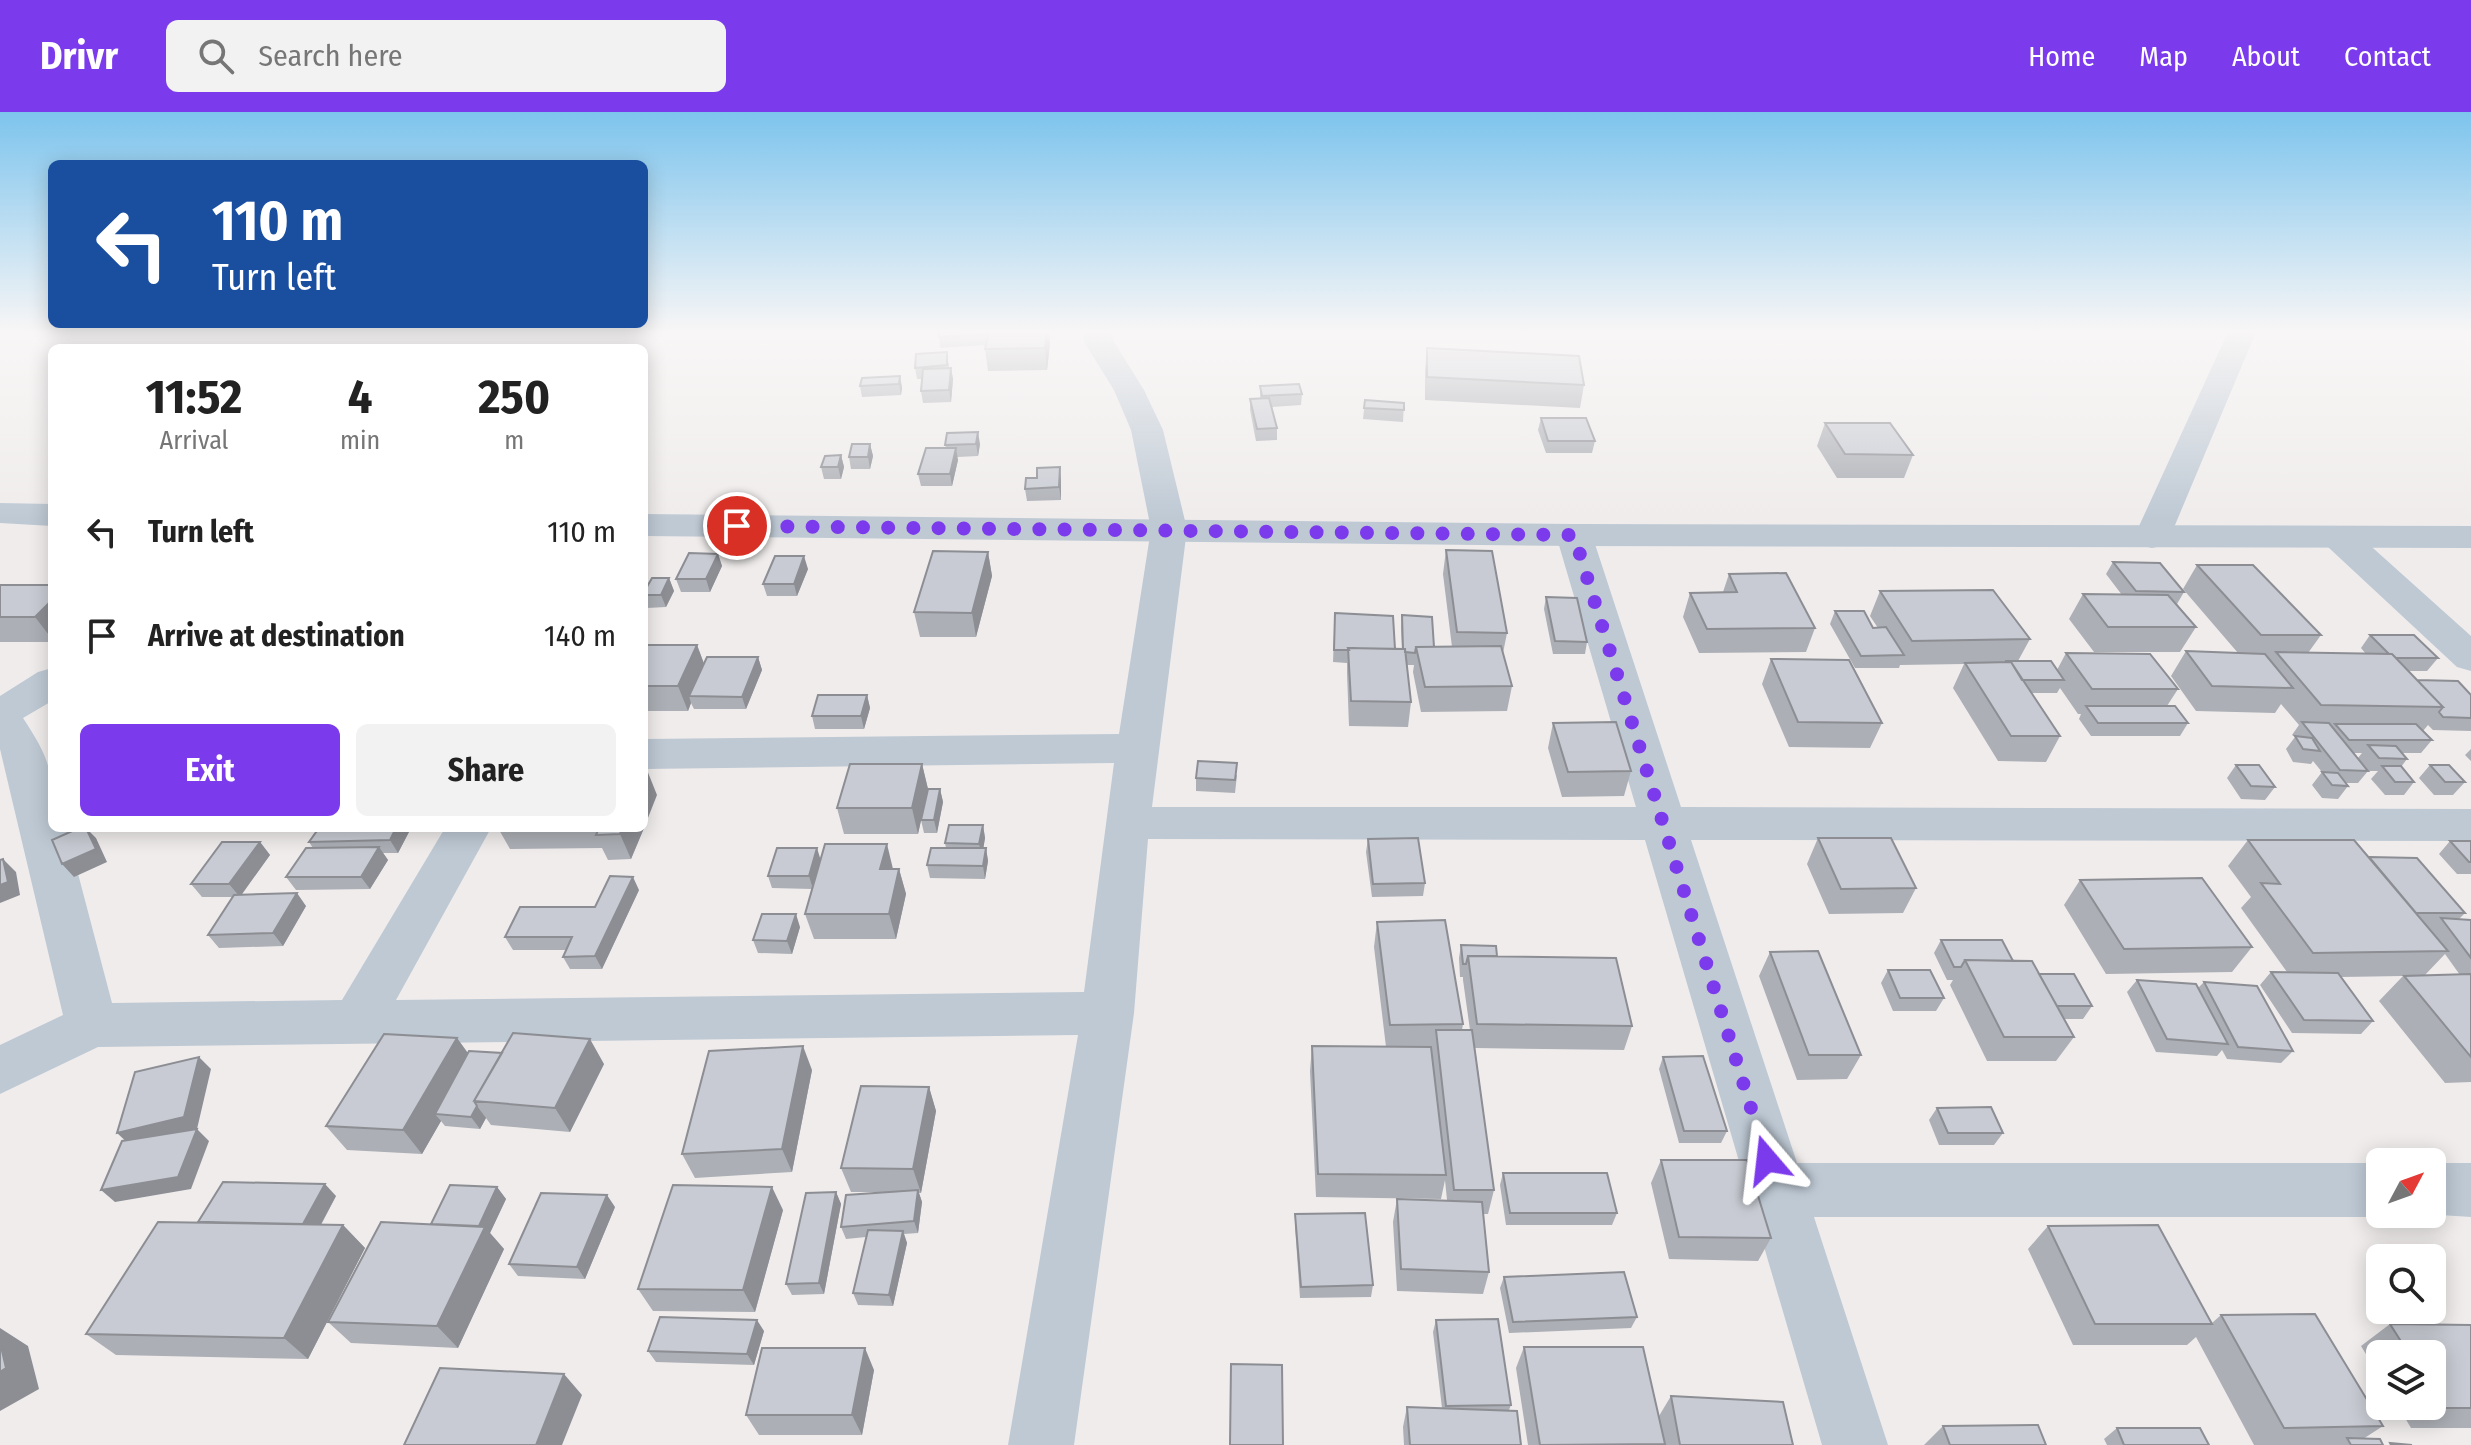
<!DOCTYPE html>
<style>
body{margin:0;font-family:"Fira Sans Condensed",sans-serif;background:#f2f2f2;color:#222;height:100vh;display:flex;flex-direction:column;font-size:30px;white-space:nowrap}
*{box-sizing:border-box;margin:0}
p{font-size:26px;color:#767676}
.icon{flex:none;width:44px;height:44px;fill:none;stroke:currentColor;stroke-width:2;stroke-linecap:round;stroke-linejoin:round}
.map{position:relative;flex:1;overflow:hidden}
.sheet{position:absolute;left:48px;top:232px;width:600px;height:488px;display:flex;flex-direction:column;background:#fff;border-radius:12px;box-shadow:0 4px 20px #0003}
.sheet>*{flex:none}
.hud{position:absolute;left:48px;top:48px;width:600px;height:168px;border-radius:12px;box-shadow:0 4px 20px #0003;background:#1a4fa0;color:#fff;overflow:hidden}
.needle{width:52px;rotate:49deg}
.tools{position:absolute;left:2366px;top:1036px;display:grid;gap:16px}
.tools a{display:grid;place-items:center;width:80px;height:80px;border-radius:12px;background:#fff;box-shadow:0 4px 20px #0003;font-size:40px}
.pin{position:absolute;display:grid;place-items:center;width:68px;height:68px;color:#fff;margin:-34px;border:4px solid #fff;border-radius:50%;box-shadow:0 2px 8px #0007}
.me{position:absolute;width:88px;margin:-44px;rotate:343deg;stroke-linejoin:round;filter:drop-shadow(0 0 6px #0008)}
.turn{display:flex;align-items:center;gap:28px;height:168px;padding:0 32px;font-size:36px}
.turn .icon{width:104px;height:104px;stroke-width:2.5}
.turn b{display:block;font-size:56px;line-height:68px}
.eta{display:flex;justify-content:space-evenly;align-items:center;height:136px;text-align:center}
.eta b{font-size:48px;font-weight:700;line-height:56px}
.button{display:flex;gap:16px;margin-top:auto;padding:16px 32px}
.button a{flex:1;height:92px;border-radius:12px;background:#7c3aed;color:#fff;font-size:32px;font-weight:700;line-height:92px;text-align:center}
.button a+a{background:#f2f2f2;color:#222}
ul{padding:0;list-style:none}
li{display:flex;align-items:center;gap:24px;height:104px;padding:0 32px}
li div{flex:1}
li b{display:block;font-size:30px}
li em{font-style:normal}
header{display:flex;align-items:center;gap:48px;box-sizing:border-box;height:112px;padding:0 40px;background:#7c3aed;color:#fff}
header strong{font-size:38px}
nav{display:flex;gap:44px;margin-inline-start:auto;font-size:28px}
.search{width:560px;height:72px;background:#f2f2f2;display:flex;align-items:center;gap:20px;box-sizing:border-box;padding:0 28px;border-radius:12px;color:#767676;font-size:30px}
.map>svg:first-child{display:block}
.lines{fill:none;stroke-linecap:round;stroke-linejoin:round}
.minor{fill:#bec9d4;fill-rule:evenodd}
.tertiary{fill:#bec9d4;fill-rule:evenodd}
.wall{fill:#acafb5;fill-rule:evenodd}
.shaded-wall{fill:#8c8e94}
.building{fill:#c8cbd3;stroke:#8c8e94;stroke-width:2}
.route{stroke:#7c3aed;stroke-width:14;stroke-dasharray:0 25.2}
</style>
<header>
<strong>Drivr</strong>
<div class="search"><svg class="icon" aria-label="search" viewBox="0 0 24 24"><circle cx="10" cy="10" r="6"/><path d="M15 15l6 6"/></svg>Search here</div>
<nav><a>Home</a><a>Map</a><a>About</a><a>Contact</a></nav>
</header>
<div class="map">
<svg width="2471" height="1333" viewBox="0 0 2471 1333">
<rect width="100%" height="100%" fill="#f0ecec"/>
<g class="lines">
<path class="minor" d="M1083 220H1111L1114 230 1144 278 1163 318 1187 417 1152 695H1636L1556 423 1561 415 1574 412 1587 415 1592 423 1681 695 2471 697V729L1691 728 1797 1051H2380V1102H2387L2380 1105H1814L1888 1333H1822L1645 728 1148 727 1134 901 1074 1333H1008L1078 923 98 935 0 982V933L63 903 0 637V584L38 560 52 556V589L23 606C54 653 52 661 52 716H66L112 891 342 888 445 716H491L396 888 1084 880 1114 651 644 657V627L1119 622 1151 417 1131 318 1114 278 1084 230Z
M2228 220H2256L2170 425 2165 433 2152 436 2139 433 2134 425Z
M2341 416 2354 419 2471 524V559L2457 555 2328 435 2323 427 2328 419Z
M2432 1051H2471V1105L2425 1102H2432Z"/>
<path class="tertiary" d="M0 391 52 392V414L0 411Z
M644 402 1574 412 2471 414V436L1574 434 644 424Z"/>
</g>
<path class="wall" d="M939 220H987V229L989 220H1049L1050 231 1047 258 988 259 985 237 986 233 940 236Z
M1427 236 1584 273 1580 296 1425 288V258Z
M949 251V256H951L953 267 951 290 923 291 921 279 922 267H917L915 256Z
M900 264 902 276 901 283 862 285 860 274Z
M1260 274 1302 282 1301 293 1272 295 1277 316V328L1256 329 1250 298V287L1260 286Z
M1365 288 1404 291 1403 310 1363 307Z
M1541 306 1595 329 1592 341H1546L1538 318Z
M1825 311 1913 343 1904 366H1837L1817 334Z
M870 332 873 344 870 357H851L849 345Z
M980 332 978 344 957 345 958 348 952 374H921L918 362 946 336 945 333Z
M841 343 844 355 841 367H824L821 355Z
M1061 367V388L1027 389 1025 377Z
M1446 438 1507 521 1503 541 1512 574 1507 599 1421 600 1413 560 1414 553H1407L1411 590 1408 615 1349 614 1347 561V551L1333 550 1335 501 1395 537H1402L1401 516 1402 503 1434 535H1452L1443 462Z
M988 440 992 464 976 525H920L914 500Z
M718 442 722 454 710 480H681L676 467Z
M2113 450 2184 480 2177 492 2196 515 2180 540H2094L2069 507 2083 482 2122 483 2106 462Z
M2197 453 2321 523 2308 541 2366 542 2361 536 2370 523 2438 546 2427 559H2408L2417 568 2471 583V619L2433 618 2428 613 2423 619 2432 628 2421 641H2402L2407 647 2401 655 2414 670 2404 683H2385L2371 667 2378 659H2369L2358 646 2362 641H2353L2368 659 2358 671H2346L2348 674 2338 687 2322 686 2312 673 2322 660 2313 649 2311 652 2293 650 2286 637 2295 625 2292 623 2299 613 2281 592 2275 601 2196 599 2171 564 2186 539 2238 541 2183 477Z
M808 457 797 484H767L763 472Z
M1729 462 1815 516 1806 540 1699 541 1683 505 1690 481 1723 480Z
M669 466 674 479 666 495 647 496 644 487V480Z
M0 473H52V530H0Z
M1880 479 2030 527 2018 549 2057 558 2066 541 2178 577 2167 594 2188 611 2180 624H2091L2079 607 2081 602H2078L2060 576 2057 581H2031L2060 624 2046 650 1998 649 1953 576 1964 552 1900 553 1899 556H1855L1830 512 1835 499 1873 516H1878L1870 504Z
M1546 485 1587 530 1585 542H1553L1544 497Z
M644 533H697L704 552 758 545 762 558 746 597H694L691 591 688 599H644Z
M1771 547 1882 611 1870 636 1789 635 1762 572Z
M867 583 870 596 864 617H815L812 604Z
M1553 611 1631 659 1624 684 1562 685 1548 636Z
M2471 637V649L2465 643Z
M922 652 928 677 918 722H844L837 696Z
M2236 653 2275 675 2265 688 2241 687 2227 666Z
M2430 653 2465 670 2453 683H2434L2419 666Z
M1237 663 1235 681 1196 679V666Z
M940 677 943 690 937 721H924L921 708Z
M983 713 985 726 983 736H986L988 749 985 767 930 766 927 753 946 736 945 731Z
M498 716H644L631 747 608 748 602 736 510 737Z
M410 718 398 741H383L388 748 370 777 296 778 286 765 313 736 309 730Z
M1818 726 1916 776 1903 801 1829 802 1807 752Z
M1368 727 1425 771 1423 784 1372 785 1366 740Z
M2248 728 2369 745 2465 801 2459 807 2471 808V970L2445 971 2379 889 2403 864 2341 865 2373 909 2361 922 2292 921 2260 873 2271 860H2287L2241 796 2251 785 2228 754ZM2445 842 2460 863 2424 864Z
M2450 729H2471V762H2457L2439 742Z
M260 730 270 743 241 782 306 794 283 834 219 836 208 823 232 785H202L191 772Z
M821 747 899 757 906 782 896 827H814L805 802 812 777 772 776 768 764Z
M2080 768 2252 835 2232 860 2106 862 2064 793Z
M639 778 602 857H570L563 845 566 838H513L505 825 595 795Z
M1377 810 1463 912 1462 918H1470L1463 868V865H1460L1459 846 1461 833 1497 844 1632 914 1624 938 1475 936 1494 1078 1488 1102H1483L1489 1160 1483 1182 1397 1179 1393 1110 1397 1087 1447 1088 1445 1068 1441 1087 1316 1085 1310 959 1312 934 1386 935 1374 835Z
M800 815 792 842 758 841 753 828Z
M1941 828 2013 849 2039 862 2092 894 2083 907H2064L2074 925 2056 949H1987L1950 873 1953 868H1947L1934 841Z
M1770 840 1861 943 1847 967 1797 968 1759 864Z
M1888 858 1944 886 1936 899H1893L1881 871Z
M2137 868 2198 876 2204 870 2293 939 2281 951 2227 947 2222 938 2217 944 2156 940 2127 880Z
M457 926 468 941 604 952 570 1020 491 1013 486 1006 480 1017 445 1014 441 1009 422 1042 347 1038 326 1014Z
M1663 945 1727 1019 1721 1031H1679L1659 957Z
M812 958 792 1060 695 1066 682 1042Z
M929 975 936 999 921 1081H919L922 1090 918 1121 904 1122 907 1131 893 1194 858 1193 853 1181 866 1125 846 1127 841 1115 880 1080H851L841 1056Z
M1937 996 2003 1021 1994 1033H1939L1929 1008Z
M1661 1048 1771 1126 1758 1149 1669 1147 1651 1071Z
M1503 1061 1617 1101 1612 1113H1506L1500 1073Z
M497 1075 506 1087 490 1121 504 1137 458 1236 351 1231 328 1210 431 1112Z
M836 1080 841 1092 824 1182 792 1183 786 1172Z
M336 1084 321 1113H343L365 1136 308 1247 116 1243 86 1222 198 1110Z
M615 1095 585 1167 518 1164 509 1152Z
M783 1098 755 1200 653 1199 638 1177Z
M1295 1102 1373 1173 1371 1185 1300 1186 1295 1114Z
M2048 1114 2212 1211 2221 1203 2383 1314 2363 1327 2383 1333H2254L2196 1225 2187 1233H2073L2028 1137Z
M1504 1165 1637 1205 1631 1216 1509 1221 1500 1176Z
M1436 1208 1511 1293 1509 1298 1521 1333H1404L1403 1315 1407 1295 1442 1296 1433 1220Z
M2390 1212 2471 1213V1316H2411L2398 1294H2432V1242H2380V1265L2361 1234Z
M764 1219 754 1253 656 1250 648 1239Z
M1524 1235 1659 1304 1671 1284 1793 1333H1528L1516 1256Z
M874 1258 862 1323H759L746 1303Z
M1943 1314 2046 1333H1924Z
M2117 1316 2209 1333H2107L2104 1327Z"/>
<path class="shaded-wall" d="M1047 220H1049L1050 231 1047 258 1045 236Z
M951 256 953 267 951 290 949 278Z
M900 264 902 276 901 283 899 272Z
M978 320 980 332 978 344 976 332Z
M870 332 873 344 870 357 868 345Z
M956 336 958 348 952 374 950 362Z
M841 343 844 355 841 367 838 355Z
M1060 355 1061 367V388L1059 375Z
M988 440 992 464 976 525 972 501Z
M718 442 722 454 710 480 706 467Z
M804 444 808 457 797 484 794 472Z
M669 466 674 479 666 495 661 483Z
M52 488V527L35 505Z
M697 533 706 557 689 584 691 591 688 599 678 574Z
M758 545 762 558 746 597 742 585Z
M867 583 870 596 864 617 861 604Z
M922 652 928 677 918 722 912 696Z
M647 658 657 683 644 716V664Z
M940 677 943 690 937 721 934 708Z
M983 713 985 726 982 745 979 732Z
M86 716 96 726 107 750 74 765 62 752Z
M396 716H409L410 718 398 741 390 728Z
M622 716H644L631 747 620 722Z
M260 730 270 743 240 785 229 772Z
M887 732 893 757H880Z
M379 735 388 748 370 777 361 765Z
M817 736 821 749 813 777 809 764Z
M986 736 988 749 985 767 983 754Z
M3 747 16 760 20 783 0 791V773Z
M899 757 906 782 896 827 889 802Z
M633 765 639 778 602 857 595 844Z
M297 781 306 794 283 834 273 821Z
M796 802 800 815 792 842 787 829Z
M457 926 474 950 435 1002 441 1009 422 1042 403 1018Z
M590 927 604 952 570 1020 555 996Z
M803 934 812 958 792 1060 782 1037Z
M199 945 211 957 197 1017 130 1033 117 1021Z
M929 975 936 999 921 1081 913 1057Z
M477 994 486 1006 480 1017 471 1005Z
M197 1017 209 1029 191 1077 115 1090 101 1078Z
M325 1072 336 1084 313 1127 301 1116Z
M497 1075 506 1087 490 1121 504 1137 458 1236 437 1214 477 1119Z
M772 1075 783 1098 755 1200 743 1178Z
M918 1078 922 1090 918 1121 914 1109Z
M836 1080 841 1092 824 1182 819 1171Z
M607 1083 615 1095 585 1167 577 1155Z
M343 1113 365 1136 308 1247 284 1226Z
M903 1119 907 1131 893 1194 889 1183Z
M757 1208 764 1219 754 1253 747 1242Z
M0 1216 28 1234 39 1277 0 1299Z
M865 1236 874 1258 862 1323 852 1303Z
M564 1262 582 1283 562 1333H536Z"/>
<path class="building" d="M939 220H985V222L939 225Z
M989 220H1047L1045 236 985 237Z
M1427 236 1579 244 1584 273 1427 265Z
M947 240V253L915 256 916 242Z
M951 256 949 278 921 279 923 257Z
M900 264 899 272 860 274 862 266Z
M1299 272 1302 282 1262 284 1260 274Z
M1269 286 1277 316 1257 317 1250 287Z
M1365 288 1404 291V298L1364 296Z
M1541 306H1586L1595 329H1548Z
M1825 311H1890L1913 343 1845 342Z
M978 320 976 332 945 333 947 321Z
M852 332H870L868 345H849Z
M926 336H956L950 362H918Z
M841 343 838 355H821L825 344Z
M1060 355 1059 375 1025 377 1026 366H1037V356Z
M1446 438 1492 439 1507 521 1457 520Z
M933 439 988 440 972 501 914 500Z
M689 441 718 442 706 467H676Z
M775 444H804L794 472H763Z
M2113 450 2160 451 2184 480 2136 479Z
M2197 453H2253L2321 523H2261Z
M1786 461 1815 516 1707 517 1690 481 1737 480 1729 462Z
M652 466H669L661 483H644V480Z
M0 473H52V488L35 505H0Z
M1993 478 2030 527 1912 529 1880 479Z
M2083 482 2168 483 2196 515H2108Z
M1546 485 1577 486 1587 530 1555 529Z
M1835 499H1864L1873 516 1886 515 1904 543 1861 544Z
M1335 501 1393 504 1395 537 1348 536 1349 538H1334Z
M1402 503 1432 505 1434 535H1416L1415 541 1405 540V537H1403Z
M2370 523H2414L2438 546H2396L2392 542H2389Z
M644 533H697L678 574H644Z
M1501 534 1512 574 1425 575 1416 535Z
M1348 536 1405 537 1411 590 1351 589Z
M2186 539 2265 542 2293 576 2212 574Z
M2276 540 2392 542 2443 595 2321 593Z
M2066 541 2150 542 2178 577H2092Z
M707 545H758L742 585 689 584Z
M1771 547 1849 548 1882 611 1798 610Z
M2005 549H2051L2064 568H2022L2011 550Z
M2011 550 2060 624H2011L1965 551Z
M2417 568 2458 569 2471 583V606L2443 605 2439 600 2443 595Z
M818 583H867L861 604H812Z
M2086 594H2175L2188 611H2098Z
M1616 610 1631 659 1568 660 1553 611Z
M2302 610 2329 611 2368 659 2340 658Z
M2335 612H2416L2432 628H2349Z
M2295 624 2312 626 2320 639 2303 637Z
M2368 633 2396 634 2407 647 2379 646Z
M1198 649 1237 651 1235 668 1196 666Z
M850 652H922L912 696H837Z
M2236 653H2259L2275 675 2251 674Z
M2430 653H2449L2465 670H2445Z
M2382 654H2401L2414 670H2395Z
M2322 660 2338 661 2348 674 2332 673Z
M928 677H940L934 708H921Z
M949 713H983L979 732 945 731Z
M79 716H86L96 737 62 752 52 728Z
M319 716H396L390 728 309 730Z
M599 716H622L620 722 596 723Z
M1418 726 1425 771 1373 772 1368 727Z
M1818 726H1891L1916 776 1841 777Z
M2248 728H2354L2448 839 2313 841 2261 771 2280 772Z
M2450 729H2471V750H2469Z
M222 730H260L229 772H191Z
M825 732H887L880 757H899L889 802H805Z
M379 735 361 765H286L306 736Z
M777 736H817L809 764H768Z
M931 736H986L983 754 927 753Z
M2369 745 2417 746 2465 801H2416Z
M3 747 8 770 0 773V748Z
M610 764 633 765 595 844 563 845 572 825H505L520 795H595Z
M2202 766 2252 835 2124 837 2080 768Z
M297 781 273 821 208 823 234 783Z
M762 802H796L787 829 753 828Z
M2441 806 2471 808V846Z
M1445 808 1463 912 1390 913 1377 810Z
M1941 828H2002L2013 849 1965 848 1961 855H1954Z
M1461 833 1496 834 1497 844H1468L1466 852H1463Z
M1818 839 1861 943H1809L1770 840Z
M1468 844 1616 846 1632 914 1477 912Z
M1965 848 2032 849 2074 925H2004Z
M1888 858H1930L1944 886H1900Z
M2271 860 2338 861 2373 909 2304 908Z
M2039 862H2074L2092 894H2057Z
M2471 862V945L2404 864Z
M2137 868 2196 872 2228 932 2167 927Z
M2204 870 2257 874 2293 939 2238 935Z
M1436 918H1472L1494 1078H1454Z
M513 921 590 927 555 996 474 989Z
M384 922 457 926 403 1018 326 1014Z
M803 934 782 1037 682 1042 709 939Z
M1312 934 1431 935 1446 1063 1318 1062Z
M469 939 502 941 474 989 477 994 471 1005 435 1002Z
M1703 944 1727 1019H1684L1663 945Z
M199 945 184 1005 117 1021 135 960Z
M861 974 929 975 913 1057 841 1056Z
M1991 995 2003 1021H1948L1937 996Z
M197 1017 178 1065 101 1078 122 1029Z
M1661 1048H1747L1771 1126 1679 1125Z
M1503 1061H1607L1617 1101H1510Z
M223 1070 325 1072 303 1112 198 1110Z
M450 1073 497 1075 479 1114 431 1112Z
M673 1073 772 1075 743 1178 638 1177Z
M918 1078 914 1109 841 1115 846 1083Z
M836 1080 819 1171 786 1172 806 1081Z
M541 1081 607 1083 577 1155 509 1152Z
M1397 1087 1482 1090 1489 1160 1401 1157Z
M1365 1101 1373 1173 1301 1175 1295 1102Z
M158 1110 343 1113 284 1226 86 1222Z
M381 1110 485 1115 437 1214 328 1210Z
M2158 1113 2212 1212H2095L2048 1114Z
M868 1118 903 1119 889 1183 853 1181Z
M1624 1160 1637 1205 1513 1210 1504 1165Z
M2315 1202 2383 1314 2284 1316 2221 1203Z
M660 1205 757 1208 747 1242 648 1239Z
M1498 1207 1511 1293 1446 1294 1436 1208Z
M2390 1212 2471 1213V1296H2443L2432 1278V1242H2409Z
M0 1230 6 1256 0 1260Z
M1524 1235H1643L1665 1332 1540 1333Z
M762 1236H865L852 1303H746Z
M1231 1252 1282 1253 1283 1333H1230Z
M440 1256 564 1262 536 1333H404Z
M1671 1284 1783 1290 1793 1333H1680Z
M1407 1295 1517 1299 1521 1333H1410Z
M2038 1313 2046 1333H1950L1943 1314Z
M2117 1316H2200L2209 1333H2124Z
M2347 1326 2380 1327 2383 1333H2351Z
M2390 1331 2412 1333H2391Z"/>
<linearGradient id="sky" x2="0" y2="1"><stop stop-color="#7dc4ed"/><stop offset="0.54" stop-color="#f8f6f6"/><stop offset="1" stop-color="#f8f6f6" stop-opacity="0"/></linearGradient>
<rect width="2471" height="407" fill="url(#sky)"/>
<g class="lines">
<path class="route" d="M737 414 1574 423 1767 1048"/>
</g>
</svg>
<div class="tools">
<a><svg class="needle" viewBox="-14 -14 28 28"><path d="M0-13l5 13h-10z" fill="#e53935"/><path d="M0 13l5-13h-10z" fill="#767676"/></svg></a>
<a><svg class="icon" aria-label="search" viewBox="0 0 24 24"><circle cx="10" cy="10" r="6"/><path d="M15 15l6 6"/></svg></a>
<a><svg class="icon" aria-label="layers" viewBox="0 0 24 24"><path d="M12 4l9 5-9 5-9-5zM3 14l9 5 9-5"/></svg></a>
</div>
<div class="pin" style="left:737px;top:414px;background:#d93025"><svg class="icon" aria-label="arrive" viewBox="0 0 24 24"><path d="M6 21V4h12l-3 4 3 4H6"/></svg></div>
<svg class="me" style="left:1767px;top:1048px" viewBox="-20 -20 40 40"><path d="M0-17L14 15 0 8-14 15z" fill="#7c3aed" stroke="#fff" stroke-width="4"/></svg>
<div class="hud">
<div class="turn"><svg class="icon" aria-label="left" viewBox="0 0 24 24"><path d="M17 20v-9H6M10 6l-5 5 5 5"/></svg><div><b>110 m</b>Turn left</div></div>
</div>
<section class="sheet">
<div class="eta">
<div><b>11:52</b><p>Arrival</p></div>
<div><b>4</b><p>min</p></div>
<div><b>250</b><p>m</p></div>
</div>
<ul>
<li><svg class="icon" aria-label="left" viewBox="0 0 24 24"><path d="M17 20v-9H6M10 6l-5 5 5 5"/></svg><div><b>Turn left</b></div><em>110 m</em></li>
<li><svg class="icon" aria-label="arrive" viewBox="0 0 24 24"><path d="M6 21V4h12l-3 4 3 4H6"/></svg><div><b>Arrive at destination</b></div><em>140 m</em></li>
</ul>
<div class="button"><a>Exit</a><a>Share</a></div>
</section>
</div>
